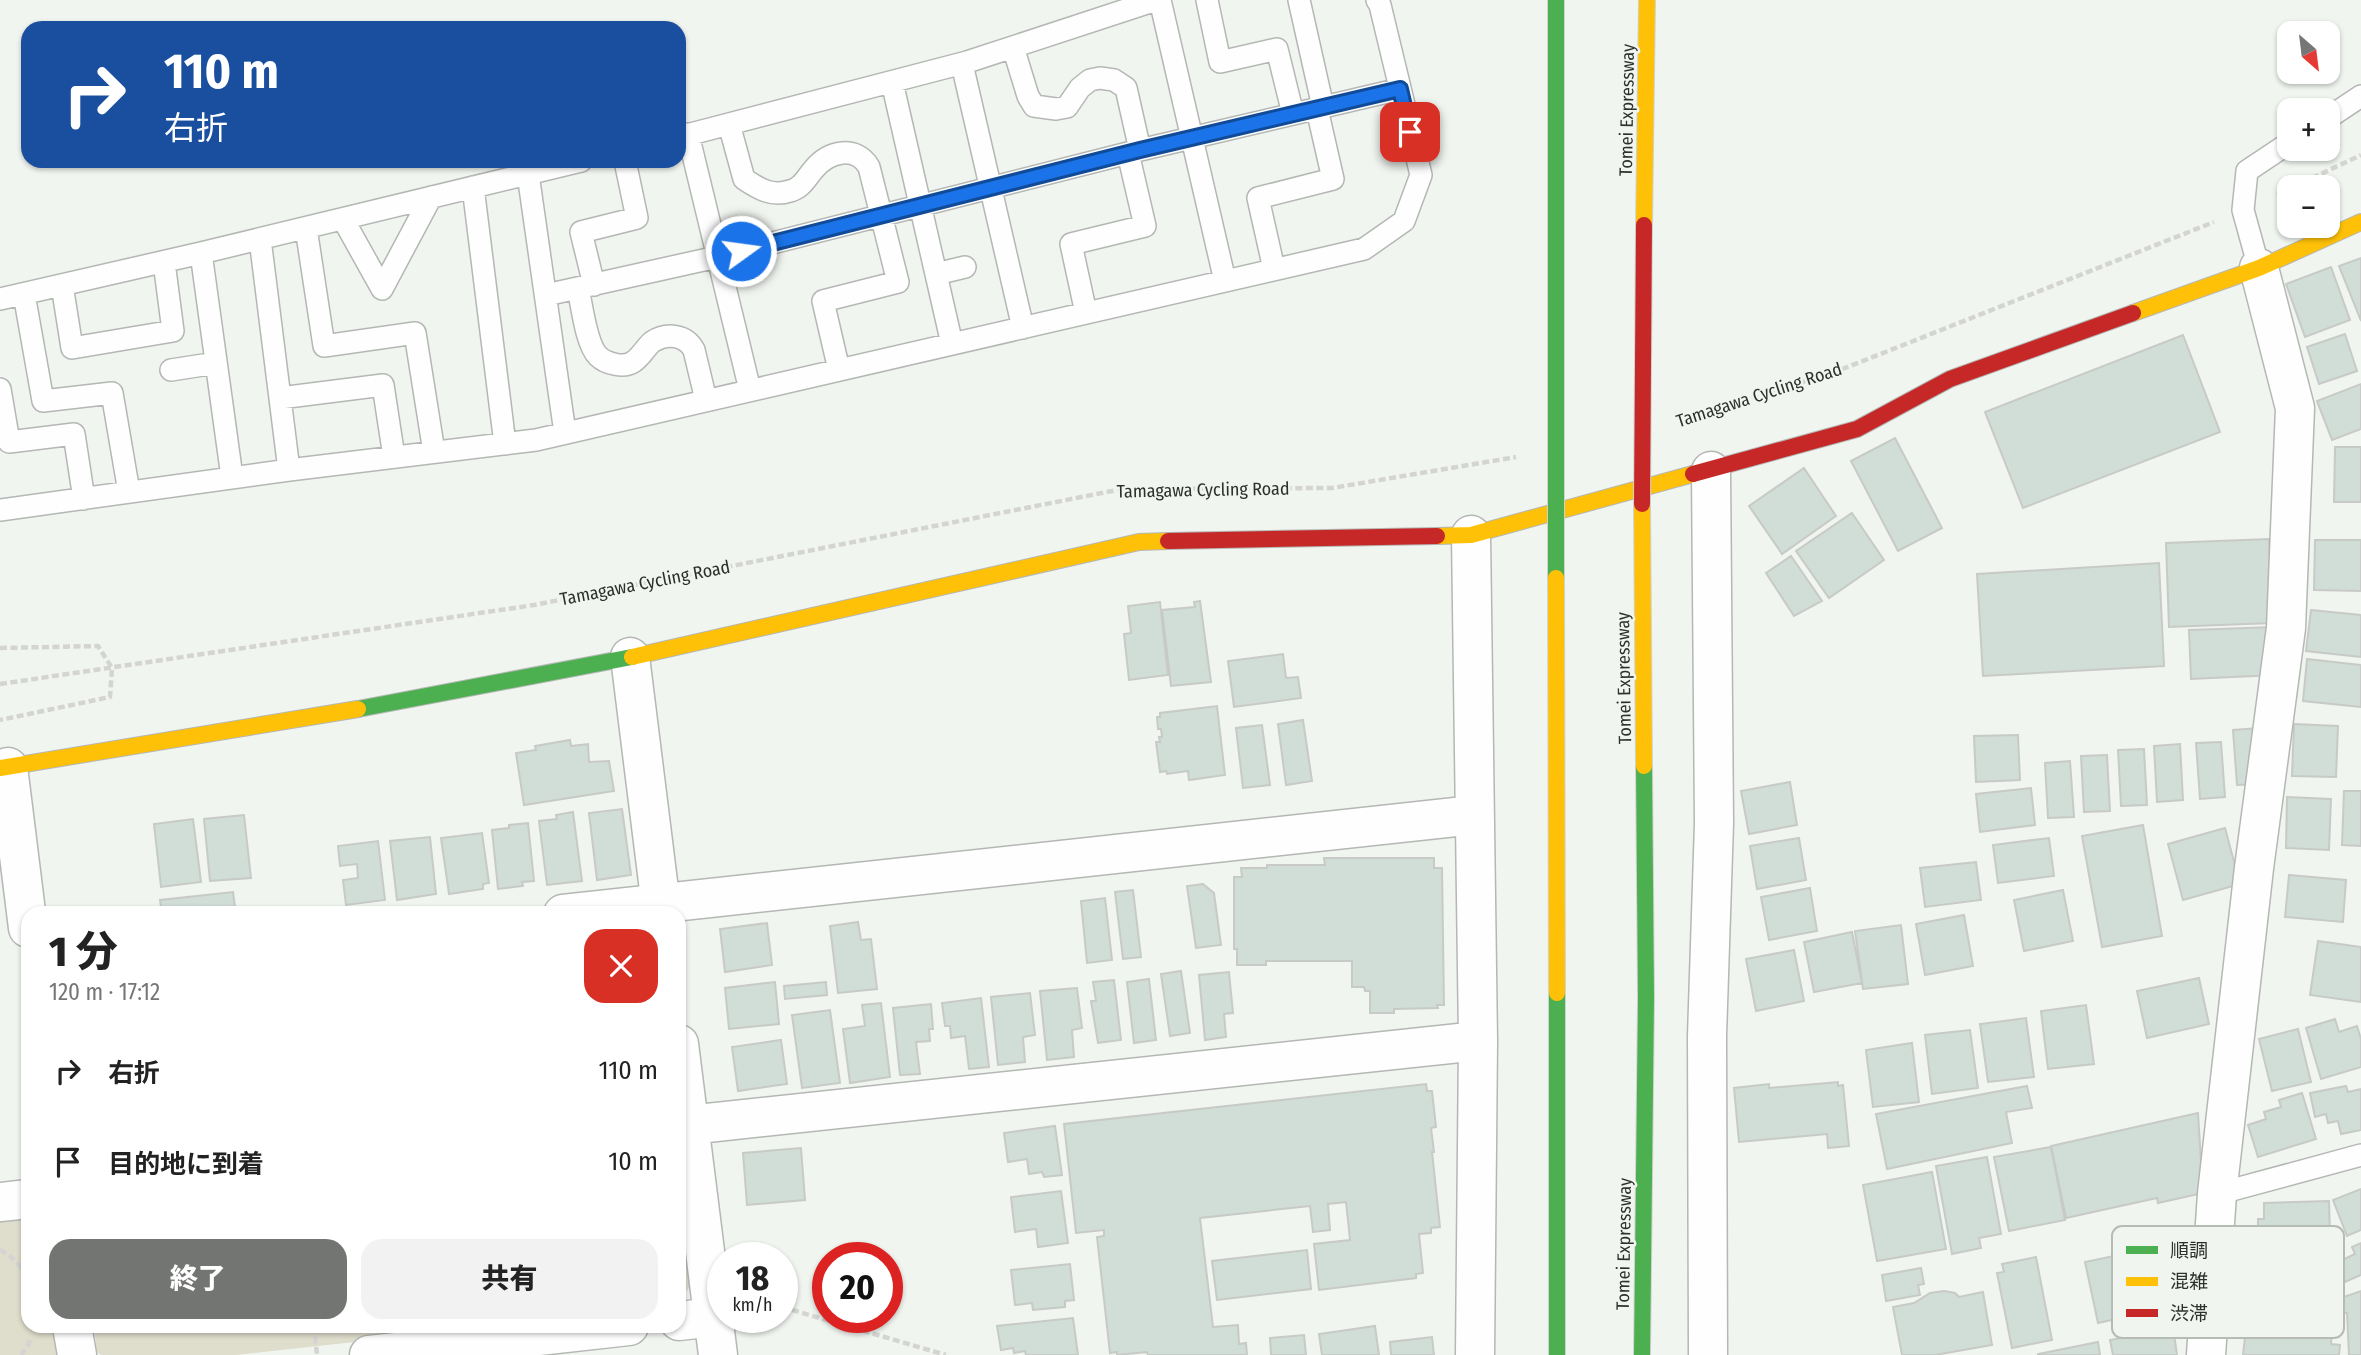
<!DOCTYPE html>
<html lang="ja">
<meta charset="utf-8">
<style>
body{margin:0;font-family:"Fira Sans Condensed","Noto Sans JP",sans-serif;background:#f2f2f2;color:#222;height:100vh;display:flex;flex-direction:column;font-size:26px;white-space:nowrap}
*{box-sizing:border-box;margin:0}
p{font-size:23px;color:#767676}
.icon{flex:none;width:38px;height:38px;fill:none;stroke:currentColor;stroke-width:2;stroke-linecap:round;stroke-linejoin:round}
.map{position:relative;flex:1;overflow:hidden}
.panel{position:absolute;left:21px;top:906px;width:665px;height:427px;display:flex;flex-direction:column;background:#fff;border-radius:21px;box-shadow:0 2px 5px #0004}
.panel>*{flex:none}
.hud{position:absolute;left:21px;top:21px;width:665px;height:147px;border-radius:21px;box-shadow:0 2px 5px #0004;background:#1a4fa0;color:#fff;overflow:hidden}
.needle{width:46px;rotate:152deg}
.tools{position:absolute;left:2277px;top:21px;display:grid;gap:14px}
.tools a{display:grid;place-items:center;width:63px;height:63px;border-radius:14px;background:#fff;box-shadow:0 2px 5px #0004;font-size:35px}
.speed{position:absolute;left:707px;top:1242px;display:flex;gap:14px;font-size:35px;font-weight:700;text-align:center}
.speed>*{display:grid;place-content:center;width:91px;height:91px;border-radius:50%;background:#fff;box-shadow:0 2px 5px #0004;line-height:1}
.speed small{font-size:18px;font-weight:400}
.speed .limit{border:10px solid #d22;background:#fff;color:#111}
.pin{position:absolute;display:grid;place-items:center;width:60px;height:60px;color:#fff;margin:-30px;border-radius:14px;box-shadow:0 4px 10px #0006}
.me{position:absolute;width:77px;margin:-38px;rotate:76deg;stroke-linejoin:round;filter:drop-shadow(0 0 5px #0008)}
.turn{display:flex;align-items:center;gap:24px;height:147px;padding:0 28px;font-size:32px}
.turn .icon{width:91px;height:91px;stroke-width:2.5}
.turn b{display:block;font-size:49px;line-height:60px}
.round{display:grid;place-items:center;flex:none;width:74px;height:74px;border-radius:21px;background:#f2f2f2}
.head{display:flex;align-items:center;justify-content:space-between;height:119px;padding:0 28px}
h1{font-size:42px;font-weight:800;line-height:52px}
.primary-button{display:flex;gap:14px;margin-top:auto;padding:14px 28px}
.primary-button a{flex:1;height:80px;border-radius:21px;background:#727571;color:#fff;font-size:28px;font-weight:800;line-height:80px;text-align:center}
.primary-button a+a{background:#f2f2f2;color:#222}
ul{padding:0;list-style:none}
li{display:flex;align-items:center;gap:21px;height:91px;padding:0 28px}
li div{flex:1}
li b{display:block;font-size:26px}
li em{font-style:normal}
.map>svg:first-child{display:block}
.green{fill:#dfddcb}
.building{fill:#d1ddd7;stroke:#c7cac7;stroke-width:2}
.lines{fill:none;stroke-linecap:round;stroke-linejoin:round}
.lane-casing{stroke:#b4b7b4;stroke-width:24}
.street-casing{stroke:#b4b7b4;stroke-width:41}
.fast-casing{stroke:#b4b7b4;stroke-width:18}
.slow-casing{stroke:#b4b7b4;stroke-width:18}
.jam-casing{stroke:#b4b7b4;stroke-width:18}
.path{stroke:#d4d4d3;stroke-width:4.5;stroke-dasharray:7 3.5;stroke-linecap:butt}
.lane{stroke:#fdfefd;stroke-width:21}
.street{stroke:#fdfefd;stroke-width:38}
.fast{stroke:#4caf50;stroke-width:16}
.slow{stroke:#ffc107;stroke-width:16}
.jam{stroke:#c62828;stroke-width:16}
.fast-bridge-casing{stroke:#d0d2cf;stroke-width:18;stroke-linecap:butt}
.slow-bridge-casing{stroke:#d0d2cf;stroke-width:18;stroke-linecap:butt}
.jam-bridge-casing{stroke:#d0d2cf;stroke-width:18;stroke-linecap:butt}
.fast-bridge{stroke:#4caf50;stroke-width:16}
.slow-bridge{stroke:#ffc107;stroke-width:16}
.jam-bridge{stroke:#c62828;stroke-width:16}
.route-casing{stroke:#114b97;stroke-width:18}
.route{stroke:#1a73e8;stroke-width:12}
.labels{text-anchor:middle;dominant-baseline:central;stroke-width:5;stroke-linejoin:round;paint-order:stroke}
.street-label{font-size:18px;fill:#2e302d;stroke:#f0f6ef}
.key{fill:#f0f6ef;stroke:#b6bbb5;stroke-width:2}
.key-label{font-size:19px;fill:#2e302d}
</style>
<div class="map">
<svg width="2361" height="1355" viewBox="0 0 2361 1355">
<rect width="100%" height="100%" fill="#f1f5f0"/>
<path class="green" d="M679 1169 690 1286 679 1302Z
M28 1215V1326L60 1327 64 1355H0V1218Z
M94 1327H492L236 1355H101L97 1352Z"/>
<path class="building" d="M2361 258V321L2339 266Z
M2331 267 2350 320 2305 337 2286 284Z
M2345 334 2357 371 2319 384 2307 347Z
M2183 335 2220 432 2023 508 1985 412Z
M2361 384V429L2332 440 2317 401Z
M1895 438 1942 528 1898 551 1851 461Z
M2335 447H2361V502H2334Z
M1804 468 1836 516 1782 554 1749 506Z
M1852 513 1884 560 1829 598 1796 551Z
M2269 539 2272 623 2169 627 2166 543Z
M2315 540H2361V591L2314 590Z
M1791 556 1822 601 1794 616 1766 573Z
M2159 563 2164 666 1983 676 1977 574Z
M1200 601 1211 682 1171 686 1162 610 1195 607 1194 602Z
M1160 602 1168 675 1129 680 1124 634 1131 633 1128 606Z
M2311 610 2361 615V657L2306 651Z
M2274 627 2276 675 2191 679 2189 630Z
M1283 654 1286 678 1298 677 1301 698 1234 707 1228 661Z
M2307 659 2361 665V707L2303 701Z
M1217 706 1225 775 1189 780 1188 771 1167 774 1166 771 1160 772 1156 742H1160L1159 737H1162L1161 729H1158L1157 717H1160V713Z
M1303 720 1312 781 1286 785 1278 724Z
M2294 724 2338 726 2336 777 2292 776Z
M1262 725 1270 785 1243 788 1236 728Z
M2258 728 2262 784 2237 785 2233 730Z
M2018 735 2020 780 1976 782 1974 736Z
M570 740 571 746 588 744 589 762 609 761 614 791 524 805 516 753 536 750 535 746Z
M2221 742 2225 797 2200 799 2196 743Z
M2180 744 2183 800 2157 802 2154 746Z
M2144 749 2147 805 2121 806 2118 750Z
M2107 755 2110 811 2084 812 2081 756Z
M2070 761 2074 817 2048 818 2045 763Z
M1790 782 1797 825 1749 834 1741 791Z
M2031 788 2035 825 1980 832 1976 794Z
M2344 791H2361V846L2342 845Z
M2287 797 2331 799 2329 850 2286 848Z
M622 809 631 875 597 880 589 813Z
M573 812 582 881 547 885 539 821 557 819 556 815Z
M244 815 251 878 210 881 204 819Z
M193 819 201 882 161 887 154 824Z
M528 823 534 881 522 882 523 886 498 889 492 830 509 828V825Z
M2143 825 2162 936 2102 947 2082 836Z
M2225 828 2240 884 2183 900 2168 844Z
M482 833 489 883 483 884V889L449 894 441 838Z
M430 837 436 894 397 900 390 841Z
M1799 838 1806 880 1757 889 1750 846Z
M2049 838 2054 876 1998 883 1993 845Z
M378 841 385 900 346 905 343 880 358 878 357 864 340 866 338 846Z
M1324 858H1434V868H1442L1444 1005H1437L1438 1008 1394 1009V1013H1370V991H1365L1364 987H1352V961H1266V965H1237V949H1234V877H1242L1241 868H1267V865H1325Z
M1976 862 1981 900 1925 907 1920 868Z
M2289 875 2346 880 2343 922 2285 917Z
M1203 884 1214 893 1221 945 1196 948 1187 886Z
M1810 888 1817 931 1769 940 1761 897Z
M1133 890 1141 957 1123 959 1115 892Z
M2063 890 2073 941 2024 951 2014 900Z
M233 892 236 914H162L160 900Z
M1105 898 1112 960 1087 963 1081 901Z
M1964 915 1973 966 1925 975 1916 924Z
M858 922 861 940 871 939 877 989 838 993 830 926Z
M767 923 772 965 725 972 720 929Z
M1901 925 1908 984 1863 989 1855 931Z
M1852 932 1862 983 1814 992 1804 942Z
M2318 941 2361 947V1002L2310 995Z
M1794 950 1804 1001 1756 1011 1746 959Z
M1181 971 1190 1033 1170 1036 1161 974Z
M1229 972 1233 1013 1224 1014 1226 1037 1205 1040 1199 975Z
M2199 978 2209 1024 2147 1038 2137 991Z
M1149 979 1156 1040 1134 1043 1127 982Z
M1114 980 1121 1040 1098 1043 1091 1001H1096L1093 982Z
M775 982 779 1024 729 1029 725 988Z
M826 982 827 995 785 999 784 986Z
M1077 988 1082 1028 1072 1030 1074 1057 1047 1060 1040 991Z
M1030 993 1035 1035 1023 1037 1025 1062 998 1065 991 997Z
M981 998 989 1067 969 1069 965 1036 951 1038 950 1026H945L942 1003Z
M881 1003 890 1077 850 1083 843 1029 865 1026 862 1005Z
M931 1004 933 1029H929L930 1041 916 1042 920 1074 900 1075 893 1008Z
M2086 1005 2094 1064 2048 1069 2041 1011Z
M830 1010 840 1083 802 1088 792 1015Z
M2026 1018 2034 1077 1988 1082 1980 1024Z
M2335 1019 2339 1032 2357 1026 2361 1039V1067L2321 1079 2306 1028Z
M2298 1029 2311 1082 2272 1091 2259 1039Z
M1970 1030 1978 1088 1932 1094 1925 1035Z
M781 1040 787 1084 738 1091 732 1047Z
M1912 1043 1919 1102 1873 1107 1866 1050Z
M1838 1082V1086L1843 1085 1849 1146 1828 1148 1827 1134 1739 1142 1734 1088 1769 1084V1088Z
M1426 1084 1427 1091H1432L1436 1127 1431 1128 1434 1152H1432L1440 1227 1431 1228V1233L1419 1234 1423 1273 1416 1274V1278L1319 1290 1314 1244 1350 1240 1346 1202 1328 1204 1330 1230 1313 1232 1310 1206 1200 1218 1213 1327 1238 1325 1239 1344 1246 1343 1247 1355H1148L1147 1352 1117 1355V1352L1110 1353 1097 1237 1104 1236V1230L1076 1233 1064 1124Z
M2027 1086 2032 1108 2006 1112 2012 1143 1887 1169 1876 1114Z
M2346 1086 2348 1092 2361 1089V1130L2341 1134 2338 1121 2328 1123 2326 1114 2315 1117 2310 1093Z
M2302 1093 2316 1139 2258 1157 2248 1125 2266 1119 2264 1112 2281 1107 2279 1100Z
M2198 1113 2203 1193 2158 1203 2157 1198 2066 1218 2051 1146Z
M1055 1126 1062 1175 1044 1177 1042 1172 1029 1174 1027 1159 1008 1162 1004 1133Z
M2051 1147 2065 1220 2009 1231 1994 1157Z
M801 1148 805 1200 747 1205 743 1153Z
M1987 1157 2001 1234 1979 1238 1981 1248 1952 1254 1936 1166Z
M1932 1172 1946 1249 1877 1261 1863 1185Z
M2361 1189V1230L2347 1236 2333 1200Z
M1061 1191 1068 1243 1038 1247 1036 1229 1015 1232 1011 1197Z
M2329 1201 2330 1235 2258 1237V1219H2264V1203Z
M2361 1243V1275L2345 1282 2336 1263 2355 1254 2352 1247Z
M2148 1249 2161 1309 2098 1323 2085 1262Z
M1307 1250 1311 1289 1217 1300 1212 1261Z
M2036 1257 2052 1340 2012 1348 1997 1273 2004 1272 2002 1264Z
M1070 1264 1074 1300 1065 1301V1307L1033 1310 1032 1303 1015 1305 1011 1270Z
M1921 1268 1924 1284 1918 1285 1920 1295 1886 1301 1882 1275Z
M1944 1291 1955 1293 1959 1297 1983 1292 1992 1345 1935 1355H1902L1893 1307 1914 1303 1930 1293Z
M2361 1291V1355H2349L2347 1313H2342L2341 1298Z
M2306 1295 2328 1297 2327 1306H2334L2331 1344 2340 1345 2339 1355H2243L2248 1310 2276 1313V1306L2292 1307 2293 1303 2305 1304Z
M1073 1318 1078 1355H1026L1025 1351 1014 1353 1013 1348 1001 1350 997 1326Z
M1375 1326 1379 1355H1322L1319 1334Z
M2166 1329 2167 1335 2174 1334 2177 1355H2113L2110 1340Z
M1304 1335 1306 1355H1271L1270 1338Z
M1432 1337 1434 1355H1391L1390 1342Z
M2098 1342 2100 1355H2038V1354Z"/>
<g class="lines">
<g class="lane-casing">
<path id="lane" d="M1160 0 1225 281
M1207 0 1220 62 1277 49 1293 114
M1299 0 1323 107
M1013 47 1028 96 1034 106 1056 109 1067 107 1080 88 1090 80 1100 78 1114 80 1126 88 1140 150
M962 64 1023 328
M892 82 952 344
M2328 118 2361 96
M729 124 744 179C759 189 772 197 790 191 802 188 806 178 814 169 829 151 856 145 869 167L898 282 823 301 839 370
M688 134 750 390
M679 137 967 62 1156 0
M528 174 565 433
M473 187 505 444
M343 219 382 289 431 197
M306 228 324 346 415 333 434 452
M260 239 289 470
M201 253 232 477
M2259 268 2243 210 2247 171 2289 143
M1274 269 1258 198 1333 179 1317 109
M936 274 965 267
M62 285 72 348 173 331 164 262
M594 285 581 232 637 218 625 161
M578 288C582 306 586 344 598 356 606 364 624 368 633 362 641 357 645 348 652 342 667 332 686 335 694 350L706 400
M24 294 43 401 112 393 129 492
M546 295 717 257 1140 150 1400 89
M0 299 201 253 581 161
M1086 313 1071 244 1145 226 1128 153
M171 370 216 363
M0 389 9 442 74 434 84 499
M280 398 383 385 394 457
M0 510 289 470 536 440 1364 249 1404 221 1421 175 1380 5 1377 0
M2217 1194 2361 1155"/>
</g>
<g class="street-casing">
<path id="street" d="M1471 535 1478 1041 1475 1355
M630 657 662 914
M8 767 28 928
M563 914 1474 815
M679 1044 718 1355
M679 1126 1478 1041
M0 1202 28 1199
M679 1321 714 1317
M72 1326 77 1355
M369 1355 629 1326
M1708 1355 1707 1036 1714 823 1711 471
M2206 1355 2217 1194 2254 868 2286 628 2295 408 2259 268"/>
</g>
<g class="fast-casing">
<path id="fast" d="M358 709 632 657"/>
</g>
<g class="slow-casing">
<path id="slow" d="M2133 313 2259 268 2361 222
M1437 536 1471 535 1693 474
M632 657 1139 542 1168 541
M0 768 358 709"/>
</g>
<g class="jam-casing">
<path id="jam" d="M1693 474 1857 429 1950 379 2133 313
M1168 541 1437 536"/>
</g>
<path class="path" d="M2293 187 2361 155
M2277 195 2289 189
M1682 421 1840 370 2214 222
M0 648 98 646 112 668 110 697 0 720
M0 684 534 605 1122 489 1332 488 1516 457
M0 1250C13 1257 25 1268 28 1283
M782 1307 946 1355
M314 1326 317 1355
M21 1355 29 1344 30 1337"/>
<use href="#lane" class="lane"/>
<use href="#street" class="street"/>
<use href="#fast" class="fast"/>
<use href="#slow" class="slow"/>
<use href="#jam" class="jam"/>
<g class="fast-bridge-casing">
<path id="fast-bridge" d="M1556 0V578
M1557 993V1355
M1642 1355 1646 998 1644 766"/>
</g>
<g class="slow-bridge-casing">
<path id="slow-bridge" d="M1644 225 1647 0
M1642 504 1644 766
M1556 578 1557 993"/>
</g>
<g class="jam-bridge-casing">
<path id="jam-bridge" d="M1642 504 1644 225"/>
</g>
<use href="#fast-bridge" class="fast-bridge"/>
<use href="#slow-bridge" class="slow-bridge"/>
<use href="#jam-bridge" class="jam-bridge"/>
</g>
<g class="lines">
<g class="route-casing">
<path id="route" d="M741 251 1140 150 1400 89 1410 132"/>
</g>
<use href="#route" class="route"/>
</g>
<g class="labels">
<g class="street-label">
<text transform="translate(1627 110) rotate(-89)">Tomei Expressway</text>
<text transform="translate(1759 395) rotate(-18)">Tamagawa Cycling Road</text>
<text transform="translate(1203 490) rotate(-1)">Tamagawa Cycling Road</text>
<text transform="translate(645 583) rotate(-11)">Tamagawa Cycling Road</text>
<text transform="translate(1624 678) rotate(-91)">Tomei Expressway</text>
<text transform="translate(1624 1244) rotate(-89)">Tomei Expressway</text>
</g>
</g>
<rect x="2112" y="1226" width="232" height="112" rx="10" class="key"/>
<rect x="2126" y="1246" width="32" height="8" fill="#4caf50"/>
<rect x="2126" y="1277" width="32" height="9" fill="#ffc107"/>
<rect x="2126" y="1309" width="32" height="8" fill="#c62828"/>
<g class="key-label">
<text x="2170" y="1257">順調</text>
<text x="2170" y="1288">混雑</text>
<text x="2170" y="1320">渋滞</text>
</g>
</svg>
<div class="tools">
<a><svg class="needle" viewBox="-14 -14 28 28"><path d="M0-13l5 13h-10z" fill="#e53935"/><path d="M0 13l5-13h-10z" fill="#767676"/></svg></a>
<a>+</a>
<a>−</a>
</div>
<div class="speed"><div>18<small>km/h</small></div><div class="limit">20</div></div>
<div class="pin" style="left:1410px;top:132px;background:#d93025"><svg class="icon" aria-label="arrive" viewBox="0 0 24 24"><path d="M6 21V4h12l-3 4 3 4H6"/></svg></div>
<svg class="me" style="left:741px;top:251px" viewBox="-20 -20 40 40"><circle r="17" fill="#1a73e8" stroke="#fff" stroke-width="3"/><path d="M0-11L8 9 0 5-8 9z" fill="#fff"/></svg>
<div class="hud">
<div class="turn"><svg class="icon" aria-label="right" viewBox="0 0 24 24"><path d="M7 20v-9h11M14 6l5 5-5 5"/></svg><div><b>110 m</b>右折</div></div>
</div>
<section class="panel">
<div class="head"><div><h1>1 分</h1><p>120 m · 17:12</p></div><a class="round" style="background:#d93025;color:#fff"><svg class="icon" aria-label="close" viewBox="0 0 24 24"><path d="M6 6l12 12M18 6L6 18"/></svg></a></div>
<ul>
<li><svg class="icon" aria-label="right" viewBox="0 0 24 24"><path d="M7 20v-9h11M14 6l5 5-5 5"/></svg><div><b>右折</b></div><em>110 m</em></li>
<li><svg class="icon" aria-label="arrive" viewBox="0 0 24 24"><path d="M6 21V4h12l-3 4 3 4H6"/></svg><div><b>目的地に到着</b></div><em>10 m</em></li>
</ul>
<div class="primary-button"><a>終了</a><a>共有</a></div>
</section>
</div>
